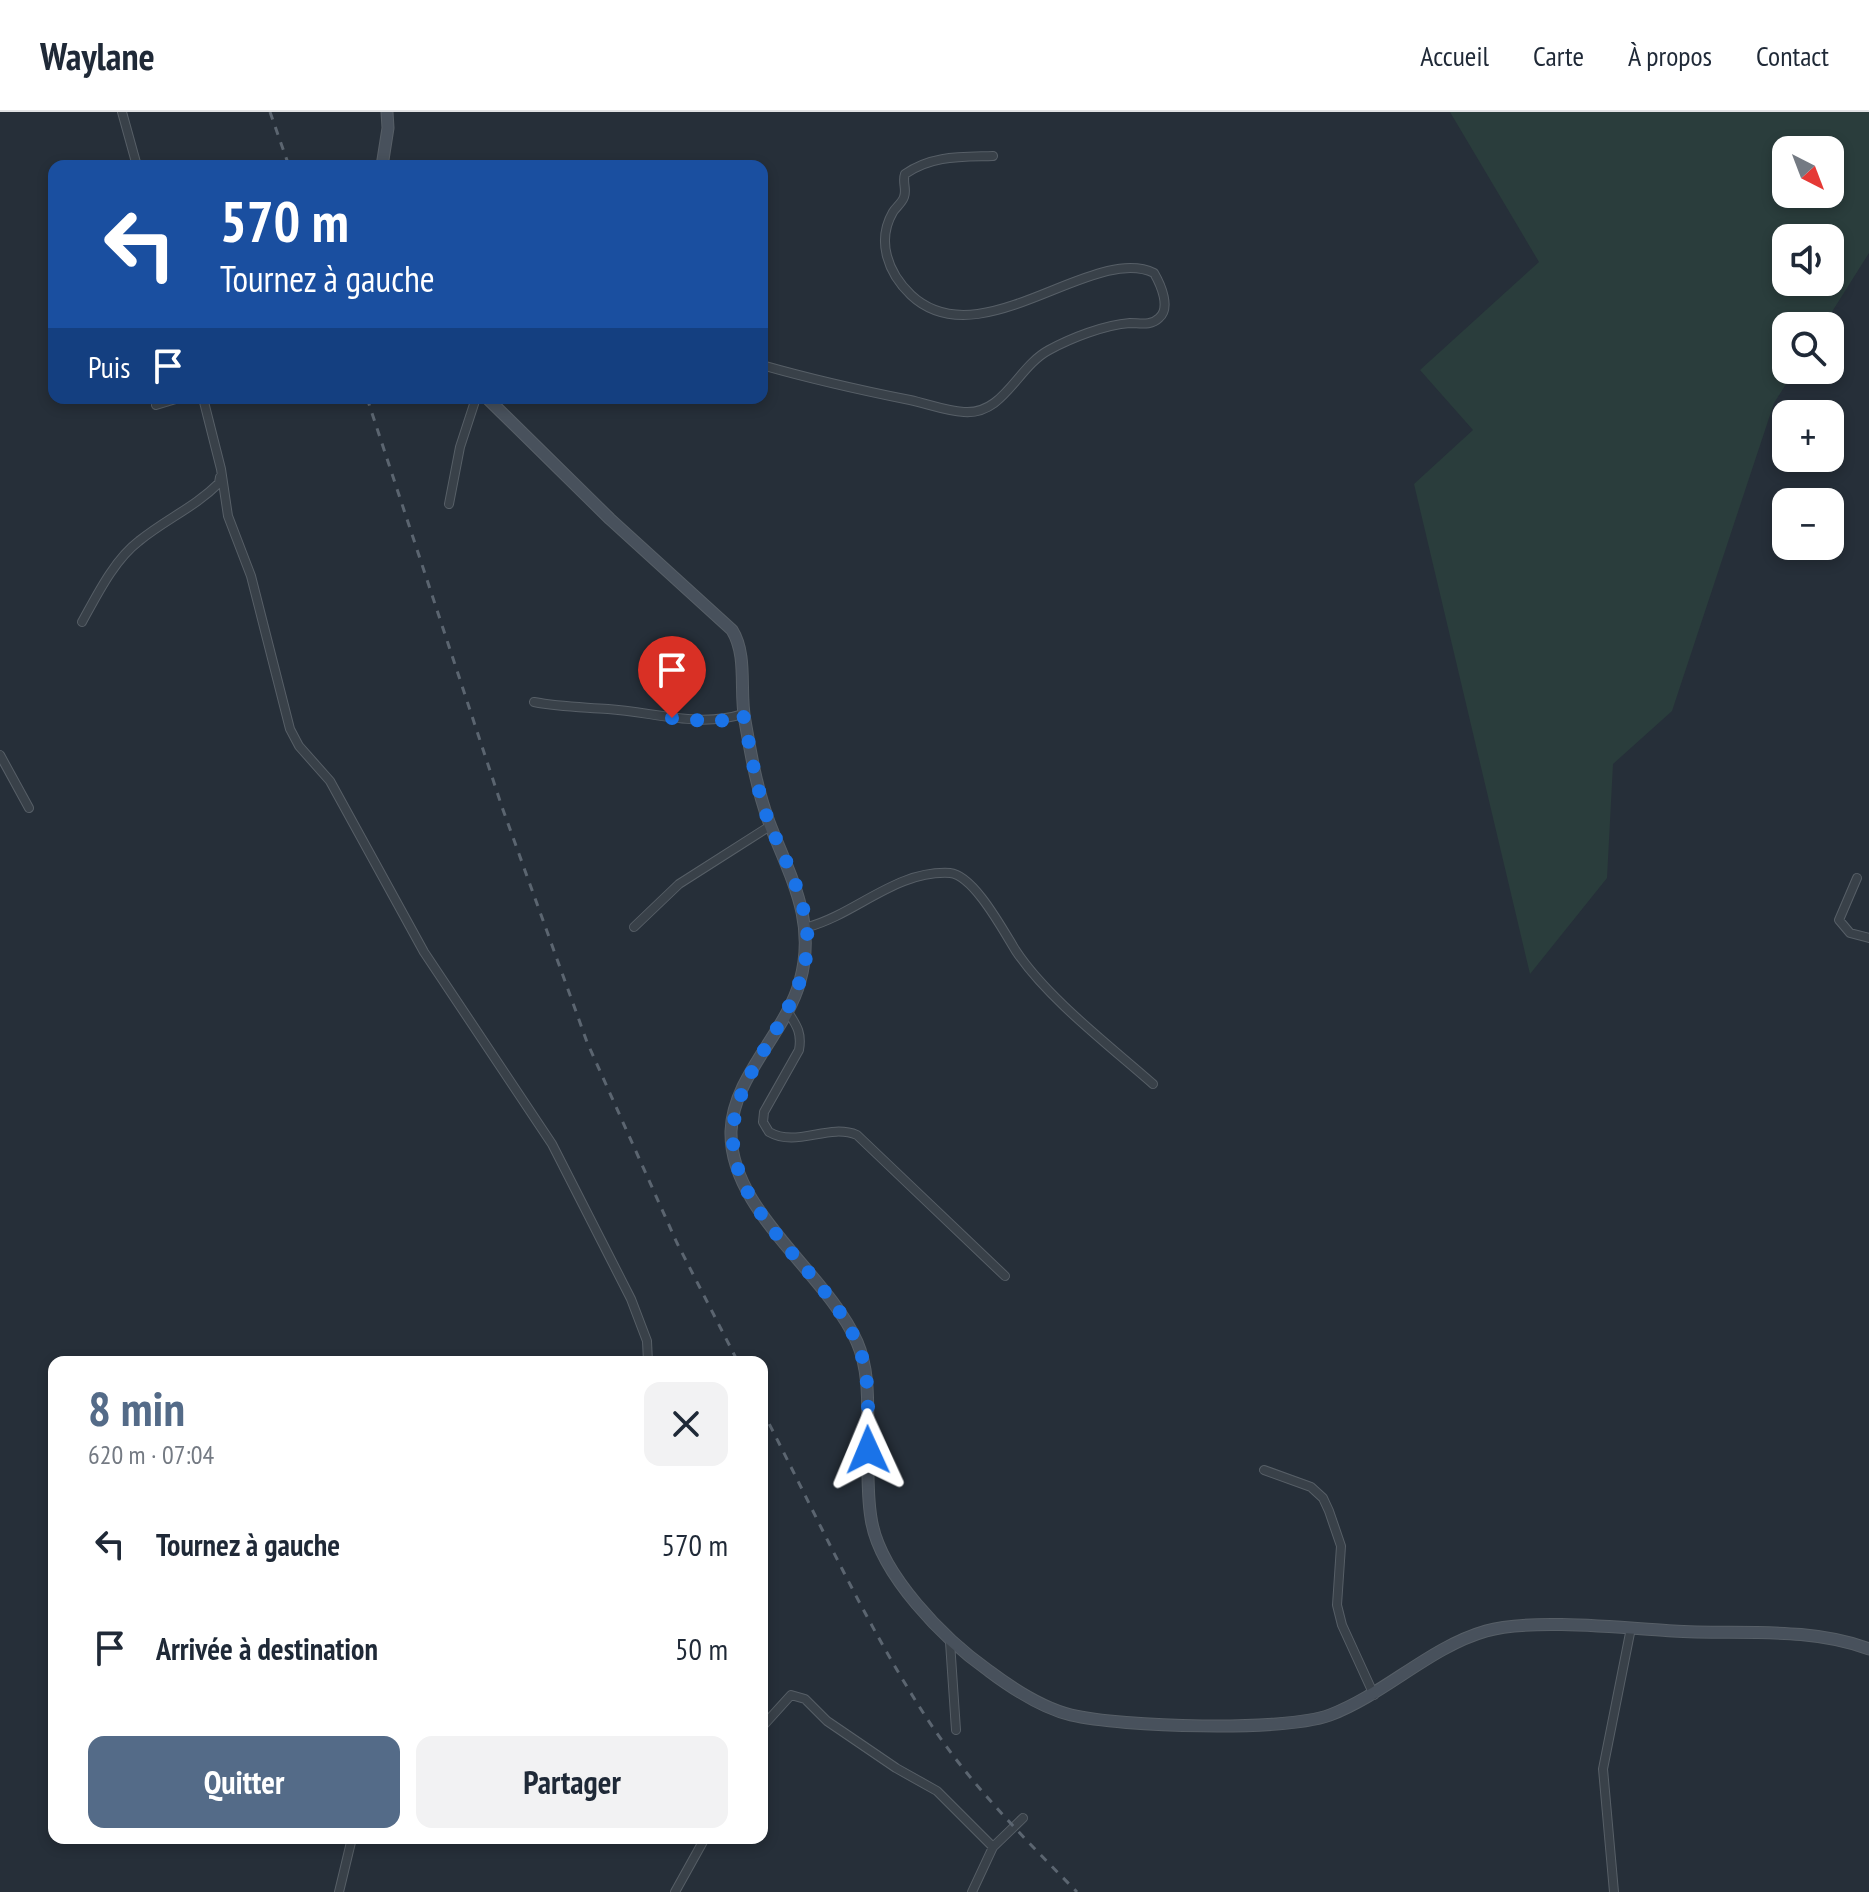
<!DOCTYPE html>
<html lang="fr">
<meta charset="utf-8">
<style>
body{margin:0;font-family:"PT Sans Narrow",sans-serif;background:#f2f2f3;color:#1f2937;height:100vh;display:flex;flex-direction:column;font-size:30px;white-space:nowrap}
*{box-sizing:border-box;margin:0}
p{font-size:26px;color:#747a83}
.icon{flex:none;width:44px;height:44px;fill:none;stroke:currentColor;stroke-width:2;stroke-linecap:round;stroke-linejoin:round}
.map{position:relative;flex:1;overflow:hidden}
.panel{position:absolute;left:48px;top:1244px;width:720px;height:488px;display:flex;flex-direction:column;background:#fff;border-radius:16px;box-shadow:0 4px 12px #0003}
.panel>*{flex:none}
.banner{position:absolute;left:48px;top:48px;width:720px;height:244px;border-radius:16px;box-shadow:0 4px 12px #0003;background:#1a4fa0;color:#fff;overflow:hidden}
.needle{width:52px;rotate:138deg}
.tools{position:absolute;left:1772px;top:24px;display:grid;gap:16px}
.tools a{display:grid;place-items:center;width:72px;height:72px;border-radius:16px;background:#fff;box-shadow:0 4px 12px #0003;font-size:40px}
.pin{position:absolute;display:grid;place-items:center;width:68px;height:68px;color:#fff;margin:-82px -34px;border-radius:50% 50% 50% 0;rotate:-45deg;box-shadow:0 0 8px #0007}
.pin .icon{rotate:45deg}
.me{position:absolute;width:88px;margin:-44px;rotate:359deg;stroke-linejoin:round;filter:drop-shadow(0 0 6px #0008)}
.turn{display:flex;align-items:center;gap:28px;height:168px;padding:0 40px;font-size:36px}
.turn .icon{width:104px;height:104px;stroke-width:2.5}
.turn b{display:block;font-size:56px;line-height:68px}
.then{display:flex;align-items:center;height:76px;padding:0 40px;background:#0003;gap:16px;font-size:30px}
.round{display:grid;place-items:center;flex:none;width:84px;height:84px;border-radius:16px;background:#f2f2f3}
.overview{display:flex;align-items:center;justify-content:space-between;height:136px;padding:0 40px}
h1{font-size:48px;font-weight:700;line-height:60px;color:#546b88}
.cta{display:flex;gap:16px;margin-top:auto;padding:16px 40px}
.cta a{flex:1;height:92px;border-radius:16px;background:#546b88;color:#fff;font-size:32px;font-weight:700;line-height:92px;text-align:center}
.cta a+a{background:#f2f2f3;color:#1f2937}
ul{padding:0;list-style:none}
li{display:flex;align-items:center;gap:24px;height:104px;padding:0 40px}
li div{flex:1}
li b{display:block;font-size:30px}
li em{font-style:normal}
header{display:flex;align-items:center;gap:48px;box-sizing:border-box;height:112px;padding:0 40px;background:#fff;border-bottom:2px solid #e0e1e3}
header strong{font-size:38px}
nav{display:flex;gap:44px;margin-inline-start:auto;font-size:28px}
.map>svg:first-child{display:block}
.green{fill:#2a3d3c;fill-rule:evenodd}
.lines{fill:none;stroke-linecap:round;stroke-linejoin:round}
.street-casing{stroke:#575f67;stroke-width:10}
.secondary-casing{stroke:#575f67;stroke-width:13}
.street{stroke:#394149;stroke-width:8}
.secondary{stroke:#48515c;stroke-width:11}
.rail{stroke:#5b6570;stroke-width:3;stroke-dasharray:8 8;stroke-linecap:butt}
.route{stroke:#1a73e8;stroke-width:14;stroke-dasharray:0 25.2}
</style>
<header>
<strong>Waylane</strong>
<nav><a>Accueil</a><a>Carte</a><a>À propos</a><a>Contact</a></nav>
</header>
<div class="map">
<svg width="1869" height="1780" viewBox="0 0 1869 1780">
<rect width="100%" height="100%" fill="#262f39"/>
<path class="green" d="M1450 0H1869V141L1823 214H1786V258H1795L1774 291 1672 599 1613 652 1607 766 1530 862 1414 372 1473 318 1420 258 1539 150ZM1786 38H1830V82H1786ZM1786 126H1830V170H1786Z"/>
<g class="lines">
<g class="street-casing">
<path id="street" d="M122 0 137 54
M762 253C811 267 860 278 910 288 928 292 946 299 964 300 1004 303 1017 255 1049 238 1071 226 1104 213 1130 211 1140 211 1151 214 1159 206 1171 196 1161 173 1154 161 1093 131 980 248 911 183 888 161 876 129 893 100 896 95 902 91 904 85 907 77 902 70 905 62 932 43 962 45 993 44
M203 286 221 357 228 404 251 464 290 617 299 634 330 669 424 840 552 1032 631 1187 647 1229 648 1250
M156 293 179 286
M449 392 460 335 476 286
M82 510C97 483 114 448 139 429 166 407 195 395 219 371L220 365
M534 590C560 595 583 595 608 597 654 600 698 616 743 602
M0 643 29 696
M1857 766 1839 808 1850 821 1869 826
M634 815 679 772 770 714
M808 815C856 802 896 758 950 761 974 763 1004 820 1016 839 1047 886 1110 934 1153 972
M788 900C797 914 802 921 799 938L764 1000 763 1010 769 1020C797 1036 828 1011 857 1023L1005 1164
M1264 1358 1311 1375 1323 1386 1329 1399 1341 1434 1337 1493 1342 1513 1374 1583
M950 1530 956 1618
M762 1615 791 1583 805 1587 827 1609 896 1656 937 1679 993 1735
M339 1780 352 1726
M675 1780 705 1726
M972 1780 993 1735 1023 1706
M1614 1780 1603 1657 1631 1516"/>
</g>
<g class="secondary-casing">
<path id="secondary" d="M382 54 388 16 387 0
M487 286 610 407 732 518C748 544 739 579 745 609 751 643 757 678 769 710 790 765 817 808 800 869 786 921 733 964 731 1019 729 1099 826 1160 857 1230 871 1262 867 1299 868 1333 868 1357 867 1382 871 1406 879 1462 945 1528 989 1559 1013 1577 1042 1596 1071 1603 1122 1615 1283 1620 1330 1603 1385 1582 1430 1535 1486 1519 1529 1506 1625 1516 1673 1519 1737 1523 1808 1514 1869 1537"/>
</g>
<use href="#street" class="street"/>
<use href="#secondary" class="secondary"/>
<path class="rail" d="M270 0 289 54
M367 286 502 695 587 930 677 1131 738 1250
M762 1298C815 1400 863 1508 926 1605 968 1670 1023 1725 1077 1780"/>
</g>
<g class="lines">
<path class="route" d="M672 606 717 610 743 602C751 639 756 678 770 713 787 753 814 801 806 845 795 917 719 971 735 1045 749 1115 829 1165 857 1231 872 1264 867 1303 868 1338"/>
</g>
</svg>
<div class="tools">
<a><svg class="needle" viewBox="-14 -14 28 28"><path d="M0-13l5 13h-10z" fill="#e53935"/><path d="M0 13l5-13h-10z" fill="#747a83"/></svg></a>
<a><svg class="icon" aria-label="sound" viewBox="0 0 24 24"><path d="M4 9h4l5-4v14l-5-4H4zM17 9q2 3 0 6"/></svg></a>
<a><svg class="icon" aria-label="search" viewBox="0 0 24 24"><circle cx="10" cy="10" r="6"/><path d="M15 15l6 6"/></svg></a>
<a>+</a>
<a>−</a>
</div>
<div class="pin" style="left:672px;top:606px;background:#d93025"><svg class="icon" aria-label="arrive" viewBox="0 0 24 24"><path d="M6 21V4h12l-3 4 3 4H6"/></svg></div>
<svg class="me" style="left:868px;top:1338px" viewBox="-20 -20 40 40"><path d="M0-17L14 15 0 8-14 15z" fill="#1a73e8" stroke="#fff" stroke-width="4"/></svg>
<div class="banner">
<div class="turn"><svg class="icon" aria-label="left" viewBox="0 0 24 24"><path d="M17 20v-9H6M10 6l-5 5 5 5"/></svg><div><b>570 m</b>Tournez à gauche</div></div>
<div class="then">Puis<svg class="icon" aria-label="arrive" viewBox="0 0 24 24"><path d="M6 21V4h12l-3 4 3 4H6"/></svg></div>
</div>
<section class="panel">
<div class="overview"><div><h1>8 min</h1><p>620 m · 07:04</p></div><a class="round"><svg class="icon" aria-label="close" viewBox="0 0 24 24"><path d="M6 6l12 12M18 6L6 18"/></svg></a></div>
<ul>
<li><svg class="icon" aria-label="left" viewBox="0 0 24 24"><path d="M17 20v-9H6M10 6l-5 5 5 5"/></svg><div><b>Tournez à gauche</b></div><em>570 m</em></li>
<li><svg class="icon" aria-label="arrive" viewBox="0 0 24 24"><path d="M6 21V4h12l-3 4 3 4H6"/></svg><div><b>Arrivée à destination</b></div><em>50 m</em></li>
</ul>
<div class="cta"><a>Quitter</a><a>Partager</a></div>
</section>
</div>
